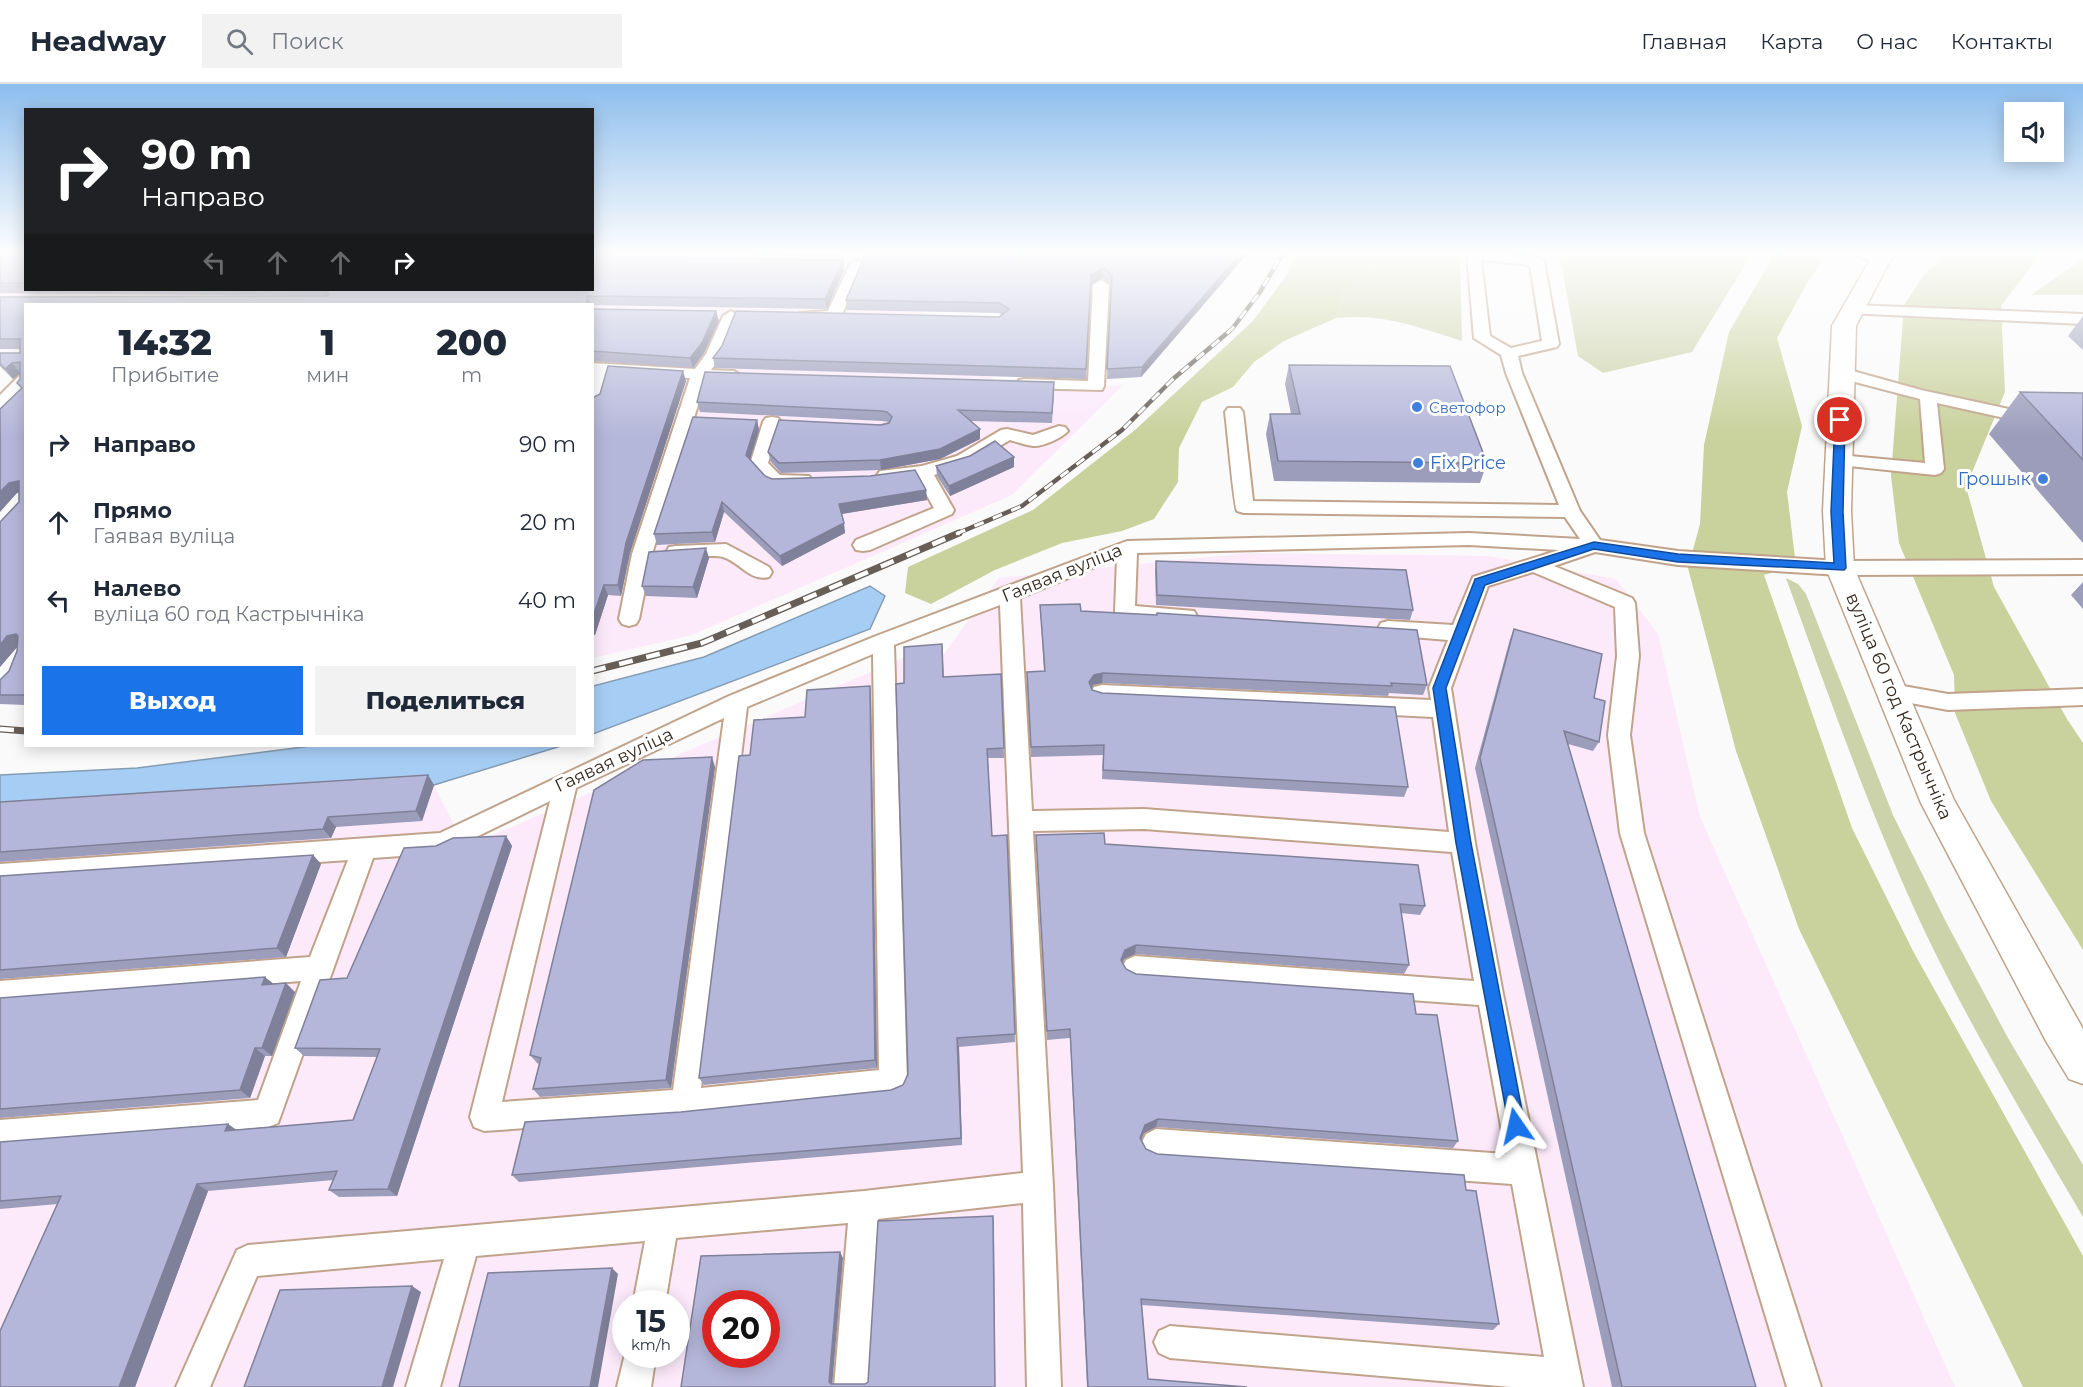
<!DOCTYPE html>
<html lang="ru">
<meta charset="utf-8">
<style>
body{margin:0;font-family:Montserrat,sans-serif;background:#f2f2f3;color:#1f2937;height:100vh;display:flex;flex-direction:column;font-size:22px;white-space:nowrap}
*{box-sizing:border-box;margin:0}
p{font-size:20px;color:#747a83}
.icon{flex:none;width:33px;height:33px;fill:none;stroke:currentColor;stroke-width:2;stroke-linecap:round;stroke-linejoin:round}
.map{position:relative;flex:1;overflow:hidden}
.drawer{position:absolute;left:24px;top:219px;width:570px;height:444px;display:flex;flex-direction:column;background:#fff;border-radius:0px;box-shadow:0 3px 15px #0003}
.drawer>*{flex:none}
.banner{position:absolute;left:24px;top:24px;width:570px;height:183px;border-radius:0px;box-shadow:0 3px 15px #0003;background:#202124;color:#fff;overflow:hidden}
.fabs{position:absolute;left:2004px;top:18px;display:grid;gap:12px}
.fabs a{display:grid;place-items:center;width:60px;height:60px;border-radius:0px;background:#fff;box-shadow:0 3px 15px #0003;font-size:30px}
.speed{position:absolute;left:612px;top:1206px;display:flex;gap:12px;font-size:30px;font-weight:700;text-align:center}
.speed>*{display:grid;place-content:center;width:78px;height:78px;border-radius:50%;background:#fff;box-shadow:0 3px 15px #0003;line-height:1}
.speed small{font-size:15px;font-weight:400}
.speed .limit{border:9px solid #d22;background:#fff;color:#111}
.pin{position:absolute;display:grid;place-items:center;width:51px;height:51px;color:#fff;margin:-26px;border:3px solid #fff;border-radius:50%;box-shadow:0 2px 6px #0007}
.me{position:absolute;width:66px;margin:-33px;rotate:349deg;stroke-linejoin:round;filter:drop-shadow(0 0 4px #0008)}
.turn{display:flex;align-items:center;gap:21px;height:126px;padding:0 18px;font-size:27px}
.turn .icon{width:78px;height:78px;stroke-width:2.5}
.turn b{display:block;font-size:42px;line-height:51px}
.lanes{display:flex;align-items:center;height:57px;padding:0 18px;background:#0003;justify-content:center;gap:30px;direction:ltr}
.lanes .off{opacity:.35}
.eta{display:flex;justify-content:space-evenly;align-items:center;height:102px;text-align:center}
.eta b{font-size:36px;font-weight:800;line-height:42px}
.button{display:flex;gap:12px;margin-top:auto;padding:12px 18px}
.button a{flex:1;height:69px;border-radius:0px;background:#1a73e8;color:#fff;font-size:24px;font-weight:800;line-height:69px;text-align:center}
.button a+a{background:#f2f2f3;color:#1f2937}
ul{padding:0;list-style:none}
li{display:flex;align-items:center;gap:18px;height:78px;padding:0 18px}
li div{flex:1}
li b{display:block;font-size:22px}
li em{font-style:normal}
header{display:flex;align-items:center;gap:36px;box-sizing:border-box;height:84px;padding:0 30px;background:#fff;border-bottom:2px solid #e0e1e3}
header strong{font-size:28px}
nav{display:flex;gap:33px;margin-inline-start:auto;font-size:21px}
.search{width:420px;height:54px;background:#f2f2f3;display:flex;align-items:center;gap:15px;box-sizing:border-box;padding:0 21px;border-radius:0px;color:#747a83;font-size:22px}
.map>svg:first-child{display:block}
.industrial{fill:#fceafb;fill-rule:evenodd}
.green{fill:#ccd2a9}
.forest{fill:#c9d19c}
.water{fill:#a6cef5;stroke:#849cb4;stroke-width:1.5}
.lines{fill:none;stroke-linecap:round;stroke-linejoin:round}
.lane-casing{stroke:#c0a38a;stroke-width:4}
.secondary-casing{stroke:#c0a38a;stroke-width:3}
.lane{fill:#fff;fill-rule:evenodd}
.secondary{fill:#fff;fill-rule:evenodd}
.rail-far1-casing{stroke:#675f57;stroke-width:4.5}
.rail-casing{stroke:#675f57;stroke-width:7}
.rail-far1{stroke:#fff;stroke-width:3;stroke-dasharray:10;stroke-linecap:butt}
.rail{stroke:#fff;stroke-width:4.5;stroke-dasharray:14;stroke-linecap:butt}
.wall{fill:#9c9dbb}
.shaded-wall{fill:#7f8099}
.building{fill:#b5b7da;stroke:#7f8099;stroke-width:1.5;fill-rule:evenodd}
.route{fill:#1a73e8;stroke:#114b97;stroke-width:1.5}
.shop-dot{fill:#3f7fe0;stroke:#fff;stroke-width:2}
.labels{text-anchor:middle;dominant-baseline:central;stroke-width:6;stroke-linejoin:round;paint-order:stroke}
.far-shop-label{font-size:15px;fill:#366cbe;stroke:#fff;text-anchor:start}
.shop-label{font-size:18px;fill:#366cbe;stroke:#fff;text-anchor:start}
.street-label{font-size:18px;fill:#33281d;stroke:#fff}
</style>
<header>
<strong>Headway</strong>
<div class="search"><svg class="icon" aria-label="search" viewBox="0 0 24 24"><circle cx="10" cy="10" r="6"/><path d="M15 15l6 6"/></svg>Поиск</div>
<nav><a>Главная</a><a>Карта</a><a>О нас</a><a>Контакты</a></nav>
</header>
<div class="map">
<svg width="2083" height="1303" viewBox="0 0 2083 1303">
<rect width="100%" height="100%" fill="#fafafa"/>
<path class="industrial" d="M0 169 26 206H592L593 169H828L882 192 1009 309 1123 301 1012 411 692 551 593 574 592 220H26L25 266H0Z
M1248 469 1489 472 1616 495 1658 550 1700 733 1955 1303H0V728L434 701 465 763 905 573 943 571 999 494ZM626 1220H676V1270H626ZM716 1220H766V1270H716Z"/>
<path class="green" d="M1365 169H1460L1462 257C1418 243 1383 229 1336 234L1344 205 1367 190 1373 175Z
M1540 169H1752L1692 268 1603 289 1578 272 1560 172Z
M1786 494 1798 500 1806 510 1893 731 1945 836 2008 954 2083 1081V1133C2028 1039 1972 946 1925 848 1871 733 1829 613 1786 494Z"/>
<path class="forest" d="M1296 169H1365L1373 175 1366 191 1344 205 1336 234 1284 257 1254 278 1233 303 1202 318 1179 364 1178 398 1154 435 1122 447 1062 459 995 486 931 520 905 509 908 483 1033 426 1135 346 1253 237 1288 189Z
M1775 169H1816L1824 174 1807 199 1777 254 1802 342 1787 408 1796 482 1764 491 1852 744 1913 867 2083 1172V1303H2023L1799 845 1736 667 1688 484 1700 440 1704 361 1729 248Z
M1949 169H2041L2001 222 2005 308 1966 403 1994 503 2067 635 2083 659V866L1991 717 1955 629 1954 591 1899 459 1891 392 1904 221 1926 188Z
M2083 175V211H2031Z"/>
<path class="water" d="M870 502 885 512 870 545 593 650V602L704 573Z
M311 662H561L434 701 0 728V691L137 684Z"/>
<g class="lines">
<g class="lane-casing">
<path id="lane" d="M1467 169 1537 173 1544 177 1559 260 1557 263 1518 272 1522 289 1580 427 1600 456 1678 467 1840 477 2083 476V490L1840 491 1678 481 1595 468 1554 482 1632 514 1635 519 1639 572 1630 651 1644 749 1821 1303H1787L1620 749 1608 651 1617 572 1615 523 1533 488 1488 502 1451 604 1475 759 1503 910 1583 1303H1511L1170 1274 1159 1269 1154 1258 1159 1247 1170 1242 1544 1273 1512 1100 1156 1075 1146 1070 1141 1060 1146 1050 1156 1045 1506 1070 1479 921 1135 896 1126 892 1122 884 1126 876 1135 872 1474 897 1452 768 1144 745 1033 747 1053 1102 1061 1303H1027L1023 1119 878 1135 868 1303H834L848 1139 676 1154 665 1220H633L645 1157 476 1172 440 1303H406L444 1175 257 1192 210 1303H176L237 1166 248 1161 864 1107 1023 1089 1000 521 894 561 907 998 903 1008 893 1012 685 1033 484 1047 474 1043 470 1033 550 717 443 769 373 774 278 1039 268 1043 0 1064V1036L258 1016 301 897 0 921V897L310 873 348 776 0 800V780L440 749 729 612 876 552 1127 457 1469 449 1580 455 1565 433 1244 429 1237 427C1234 422 1227 342 1225 328L1228 324H1240L1243 328 1253 417 1559 421 1506 289 1501 271 1474 254ZM1481 176 1530 181 1542 257 1511 264 1490 252ZM1469 461 1559 466 1473 493 1453 541 1388 537 1381 539 1378 544 1381 549 1388 551 1448 556 1429 604 1431 616 1102 601 1094 603 1091 609 1094 615 1102 617 1433 633 1449 748 1144 725 1032 727 1020 514 1117 474 1115 528 1118 533 1187 539 1194 537 1197 532 1194 527 1135 522 1137 469ZM873 570 879 986 701 1004 747 623ZM724 634 673 1006 502 1018 576 704Z
M1852 169H1873L1886 177 1879 181Z
M857 176 864 180 840 235H800L798 232 800 229 828 227 850 180Z
M1101 196 1109 201 1104 302 1102 306 1019 304 1017 300 1019 296 1025 295 1088 297 1093 201Z
M1852 221 2083 230V240L1847 229 1844 226Z
M731 227 739 232 722 271 711 286 734 287 742 292 734 297 706 295 652 470 639 535 636 540 629 542 622 540 619 535 632 470 690 294 611 290 601 319 592 324V279L695 285 706 270 723 232Z
M1842 284 1921 306 2018 327H2083V337H2018L1937 319 1944 385 1941 389 1935 391 1839 381 1833 380 1830 376 1833 372 1839 371 1925 379 1920 315 1836 293 1834 289 1836 285Z
M26 290V305L6 324 0 325V311L20 291Z
M772 333 778 334 781 338 768 379 780 391 809 392 812 396 809 400C781 407 767 404 750 380L763 338 766 334Z
M1059 342 1065 343 1068 347C1062 354 1042 363 1033 362 1025 361 1017 358 1010 356L969 380 934 391 954 426 952 430 870 466 863 467 856 466 853 461 856 456 934 424 917 394 886 397 880 395 877 391 880 387 922 382 957 372 1001 346 1007 345 1033 351Z
M726 460 769 483 772 488 769 493C750 498 740 478 723 473 713 470 688 474 676 474L669 473 666 468 669 463 676 462Z
M1892 600 1948 610 2083 605V621L1948 626 1884 614 1881 608 1884 602Z
M626 1266V1270H656L651 1303H617Z"/>
</g>
<g class="secondary-casing">
<path id="secondary" d="M1874 169H1897L1888 180 1856 242 1851 427 1854 484 1954 716 2083 945V1000L2069 995 2046 957 1921 719 1826 484 1823 427 1832 242Z"/>
</g>
<use href="#lane" class="lane"/>
<use href="#secondary" class="secondary"/>
<g class="rail-far1-casing">
<path id="rail-far1" d="M956 450 1022 422 1122 346 1173 295 1232 245 1260 208 1283 169"/>
</g>
<g class="rail-casing">
<path id="rail" d="M592 587 702 559 959 449
M0 645 26 647"/>
</g>
<use href="#rail-far1" class="rail-far1"/>
<use href="#rail" class="rail"/>
</g>
<path class="wall" d="M0 169H26V206H592L843 176 844 186 827 225 592 221V220H26V621L0 620V596L9 587 17 567 18 562 0 583 19 418V409H17L22 304 17 299 20 295V289L13 295 0 282V269H20V265H0V213L301 212 0 209Z
M633 169H842V173Z
M859 169H1248L1141 293 1107 295 1111 201 1102 194 1091 201 1086 295 715 284 713 274 999 233 1002 231 999 229 847 226 846 216 863 176Z
M592 225 719 237 704 269 693 284 592 277Z
M2083 232V266L2068 252Z
M1289 281 1487 379 1480 399 1274 397 1266 350 1270 330H1291L1285 300Z
M686 297 630 469 621 512 608 511 595 551H592V314Z
M1054 308 1052 339 970 337 980 355 940 375 881 386 781 389 771 378 768 368 889 338 882 337 700 328 697 318Z
M2020 308 2083 309V459L1989 350Z
M757 336 759 346 750 376 765 392 772 395 926 406 927 416 842 430 845 449 782 482 724 428 715 458 657 461 654 450Z
M970 372 1014 383 950 412 937 392 936 382Z
M709 474 697 514 646 512 642 502Z
M1156 477 1413 526 1410 536 1156 521 1155 488Z
M2083 498V525L2071 511Z
M1040 521 1427 601 1423 611 1389 609 1388 612 1102 599 1093 601 1092 604V606L1408 703 1404 713 1102 695 1103 671 1031 673 1027 598 1044 587Z
M1514 545 1594 614 1599 658 1593 667 1568 660 1756 1303H1612L1475 684 1510 555Z
M942 560 944 593 1001 590 1004 674H988L992 752 1007 751 1015 958 959 963 962 1061 519 1098 512 1091 681 1028 891 1006 903 1001 908 990 904 599Z
M871 612 877 984 704 1001 699 994 750 671 805 633Z
M715 683 671 1004 540 1013 533 1005 539 980 537 979 530 971Z
M428 691 434 701 422 737 336 743 331 754 0 778V718Z
M1036 751 1105 760 1425 822 1420 831 1401 829 1409 881 1404 890 1135 870 1124 875 1122 879 1126 885 1136 890 1416 930 1458 1057 1453 1064 1156 1043 1144 1049 1141 1055 1146 1065 1157 1070 1466 1106 1499 1240 1493 1246 1142 1221 1148 1295 1247 1303H1087L1070 954 1047 956Z
M506 752 512 762 397 1112 339 1113 329 1106 334 1096 208 1107 135 1303H0L58 1120 0 1125V1058L228 1040 237 1046 353 1036 377 973 304 972 295 964 347 894 436 762Z
M313 771 321 780 286 873 0 895V792Z
M273 900 295 908 272 972H265L250 1014 0 1034V914Z"/>
<path class="shaded-wall" d="M1241 169H1248L1141 293 1142 283Z
M843 176 844 186 827 225 825 215Z
M1103 184 1102 194 1091 201 1086 295 1091 191Z
M587 212 590 220H587Z
M716 227 719 237 704 269 693 284 690 274Z
M12 279 20 289 13 295 5 285Z
M683 287 686 297 630 469 621 512 618 501 626 459Z
M757 336 759 346 748 382 746 371Z
M980 345V355L940 375 881 386 880 376Z
M1014 373V383L950 412 949 402Z
M19 397 26 408 17 409 0 428V408L9 399Z
M926 406 927 416 841 430 839 420Z
M722 418 724 428 715 458 712 448Z
M844 439 845 449 782 482 780 472Z
M706 464 709 474 697 514 693 503Z
M604 501 608 511 595 551H592V535Z
M16 550 25 560 17 563 0 583V561L7 552Z
M1103 589 1102 599 1093 601 1089 608V598L1094 591Z
M870 602 871 612 877 984 875 976Z
M712 673 715 683 671 1004 666 996Z
M428 691 434 701 422 737 416 727Z
M328 733 336 743 331 754 323 745Z
M506 752 512 762 397 1112 388 1105Z
M313 771 321 780 286 873 277 864Z
M1136 861 1135 870 1124 875 1120 885 1121 876 1125 866Z
M265 893 275 901H262Z
M286 899 295 908 272 972 262 964Z
M957 954 959 963 962 1061 961 1054Z
M255 964 265 972 250 1014 240 1006Z
M1158 1035 1156 1043 1144 1049 1139 1061 1140 1054 1145 1041Z
M228 1040 238 1048 225 1047Z
M197 1100 208 1107 135 1303H119Z
M993 1132 994 1139 995 1303Z
M840 1168 843 1174 832 1303 829 1298Z
M612 1184 618 1190 598 1303H590Z
M412 1202 421 1208 393 1303H382Z"/>
<path class="building" d="M0 169H26V199H0Z
M864 169H1241L1142 283 1107 285 1112 191 1103 184 1091 191 1086 285 713 274 722 262 736 227 999 233 1009 225 999 219 846 216 865 171Z
M592 172 843 176 825 215 587 212V220H26V611H0V596L9 587 17 567 18 552 16 550 7 552 0 561V438L19 418V397L9 399 0 408V325L22 304 17 299 20 295V278L12 279 5 285 0 280V269H20V255H0V213L327 212 329 210 323 206H592Z
M592 225 716 227 702 259 690 274 592 267Z
M1289 281 1450 282 1487 379 1278 377 1270 330H1300Z
M608 282 683 287 626 459 618 501H604L592 535V314L600 310Z
M705 288 1054 298 1052 329 958 326 980 345 940 365 880 376 779 379 768 368 779 336 881 341 889 339 892 333 887 328 881 327 697 318Z
M2020 308 2083 309V376Z
M693 333 757 336 746 371 765 392 772 395 870 392 915 386 926 406 839 420 844 439 780 472 722 418 712 448 654 450Z
M995 357 1014 373 949 402 936 382 970 372Z
M706 464 693 503 642 502 649 468Z
M1156 477 1406 486 1413 526 1157 511Z
M1080 520 1081 527 1157 531V529L1417 546 1427 601 1391 599 1392 602 1103 589 1094 591 1089 598 1092 606 1102 609 1395 623 1408 703 1103 686 1104 661 1031 663 1027 588 1045 587 1040 521Z
M1514 545 1602 570 1594 614 1605 617 1599 658 1564 647 1756 1303H1622L1480 674Z
M942 560 943 593 1001 590 1004 664 987 665 992 752 1007 751 1015 950 957 954 961 1054 512 1091 525 1038 681 1028 891 1006 903 1001 908 990 896 600 904 599V563Z
M870 602 875 976 699 994 739 672 750 671 754 636 805 633 807 606Z
M712 673 666 996 533 1005 541 974 530 971 594 706 643 676Z
M428 691 416 727 328 733 323 745 0 768V718Z
M1104 749 1105 760 1418 781 1425 822 1400 820 1409 881 1136 861 1125 866 1121 876 1126 885 1136 890 1413 910 1416 930 1437 931 1458 1057 1158 1035 1145 1041 1140 1054 1146 1065 1157 1070 1464 1091 1466 1106 1476 1107 1499 1240 1141 1215 1148 1295 1247 1303H1088L1070 945 1047 947 1036 751Z
M506 752 388 1105 329 1106 337 1087 197 1100 119 1303H0V1247L61 1112 0 1117V1058L228 1040 225 1047 353 1036 380 965 295 964 320 896 347 894 404 764 436 762 453 754Z
M313 771 277 864 0 886V792Z
M265 893 262 901 286 899 262 964H255L240 1006 0 1025V914Z
M993 1132 995 1303H681L701 1172 840 1168 829 1298 831 1300H865L868 1298 878 1137ZM716 1220H766V1270H716Z
M612 1184 590 1303H459L488 1189Z
M412 1202 382 1303H244L280 1206Z"/>
<linearGradient id="sky" x2="0" y2="1"><stop stop-color="#8dbeed"/><stop offset="0.48" stop-color="#fdfdfd"/><stop offset="1" stop-color="#fdfdfd" stop-opacity="0"/></linearGradient>
<rect width="2083" height="352" fill="url(#sky)"/>
<path class="route" d="M1840 333 1845 336 1843 428 1846 484 1844 486 1678 478 1594 465 1485 501 1446 604 1471 759 1525 1042 1522 1048 1516 1051 1510 1048 1456 759 1433 604 1474 498 1475 495 1594 458 1678 470 1834 479 1831 428 1835 336Z"/>
<g class="shop-dot">
<circle cx="1417" cy="323" r="6"/>
<circle cx="1418" cy="379" r="6"/>
<circle cx="2043" cy="395" r="6"/>
</g>
<g class="labels">
<g class="far-shop-label">
<text x="1429" y="323">Светофор</text>
</g>
<g class="shop-label">
<text x="1430" y="379">Fix Price</text>
<text x="2031" y="395" text-anchor="end">Грошык</text>
</g>
<g class="street-label">
<text transform="translate(1062 489) rotate(-22)">Гаявая вуліца</text>
<text transform="translate(1899 622) rotate(67)">вуліца 60 год Кастрычніка</text>
<text transform="translate(614 676) rotate(-25)">Гаявая вуліца</text>
</g>
</g>
</svg>
<div class="fabs">
<a><svg class="icon" aria-label="sound" viewBox="0 0 24 24"><path d="M4 9h4l5-4v14l-5-4H4zM17 9q2 3 0 6"/></svg></a>
</div>
<div class="speed"><div>15<small>km/h</small></div><div class="limit">20</div></div>
<div class="pin" style="left:1840px;top:336px;background:#d93025"><svg class="icon" aria-label="arrive" viewBox="0 0 24 24"><path d="M6 21V4h12l-3 4 3 4H6"/></svg></div>
<svg class="me" style="left:1516px;top:1042px" viewBox="-20 -20 40 40"><path d="M0-17L14 15 0 8-14 15z" fill="#1a73e8" stroke="#fff" stroke-width="4"/></svg>
<div class="banner">
<div class="turn"><svg class="icon" aria-label="right" viewBox="0 0 24 24"><path d="M7 20v-9h11M14 6l5 5-5 5"/></svg><div><b>90 m</b>Направо</div></div>
<div class="lanes"><svg class="icon off" aria-label="left" viewBox="0 0 24 24"><path d="M17 20v-9H6M10 6l-5 5 5 5"/></svg><svg class="icon off" aria-label="ahead" viewBox="0 0 24 24"><path d="M12 20V5M6 11l6-6 6 6"/></svg><svg class="icon off" aria-label="ahead" viewBox="0 0 24 24"><path d="M12 20V5M6 11l6-6 6 6"/></svg><svg class="icon" aria-label="right" viewBox="0 0 24 24"><path d="M7 20v-9h11M14 6l5 5-5 5"/></svg></div>
</div>
<section class="drawer">
<div class="eta">
<div><b>14:32</b><p>Прибытие</p></div>
<div><b>1</b><p>мин</p></div>
<div><b>200</b><p>m</p></div>
</div>
<ul>
<li><svg class="icon" aria-label="right" viewBox="0 0 24 24"><path d="M7 20v-9h11M14 6l5 5-5 5"/></svg><div><b>Направо</b></div><em>90 m</em></li>
<li><svg class="icon" aria-label="ahead" viewBox="0 0 24 24"><path d="M12 20V5M6 11l6-6 6 6"/></svg><div><b>Прямо</b><p>Гаявая вуліца</p></div><em>20 m</em></li>
<li><svg class="icon" aria-label="left" viewBox="0 0 24 24"><path d="M17 20v-9H6M10 6l-5 5 5 5"/></svg><div><b>Налево</b><p>вуліца 60 год Кастрычніка</p></div><em>40 m</em></li>
</ul>
<div class="button"><a>Выход</a><a>Поделиться</a></div>
</section>
</div>
